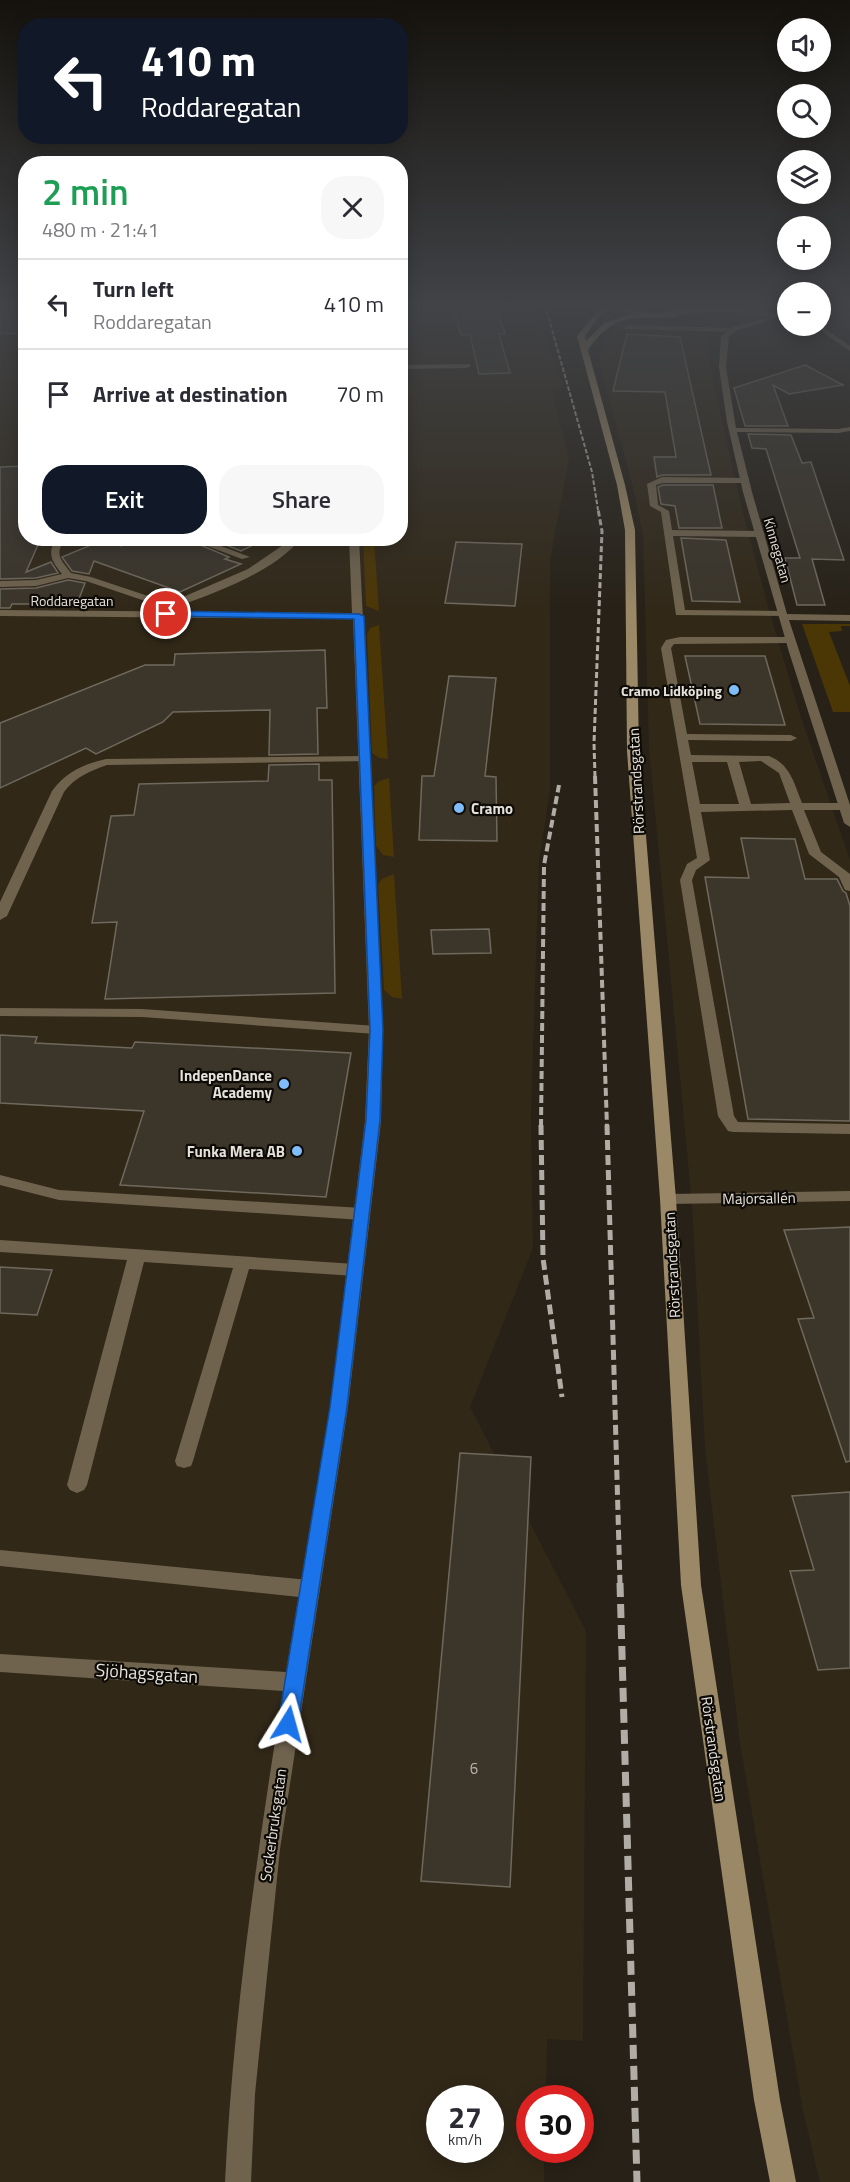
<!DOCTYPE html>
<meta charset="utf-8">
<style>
body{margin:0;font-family:"Titillium Web",sans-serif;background:#f7f7f7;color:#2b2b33;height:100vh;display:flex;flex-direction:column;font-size:22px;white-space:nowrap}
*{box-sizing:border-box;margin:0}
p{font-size:20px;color:#7c7c81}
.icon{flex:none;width:33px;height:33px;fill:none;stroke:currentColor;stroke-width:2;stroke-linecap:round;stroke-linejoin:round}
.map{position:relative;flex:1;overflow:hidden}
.details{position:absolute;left:18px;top:156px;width:390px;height:390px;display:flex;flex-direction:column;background:#fff;border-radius:24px;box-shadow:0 3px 15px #0003}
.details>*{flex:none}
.top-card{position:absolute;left:18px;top:18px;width:390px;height:126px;border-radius:24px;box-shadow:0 3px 15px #0003;background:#111827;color:#fff;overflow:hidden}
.buttons{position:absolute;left:777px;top:18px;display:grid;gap:12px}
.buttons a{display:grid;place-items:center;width:54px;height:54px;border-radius:50%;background:#fff;box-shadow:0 3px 15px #0003;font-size:30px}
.speed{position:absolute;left:426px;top:2085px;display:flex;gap:12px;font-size:30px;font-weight:700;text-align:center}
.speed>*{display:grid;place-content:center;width:78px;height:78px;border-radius:50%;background:#fff;box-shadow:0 3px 15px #0003;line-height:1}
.speed small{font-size:15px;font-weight:400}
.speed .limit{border:9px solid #d22;background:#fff;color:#111}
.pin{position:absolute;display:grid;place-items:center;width:51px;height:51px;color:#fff;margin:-26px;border:3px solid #fff;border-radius:50%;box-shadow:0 2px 6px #0007}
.me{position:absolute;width:66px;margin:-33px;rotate:8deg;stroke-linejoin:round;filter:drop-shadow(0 0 4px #0008)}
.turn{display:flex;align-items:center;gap:21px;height:126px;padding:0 24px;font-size:27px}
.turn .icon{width:78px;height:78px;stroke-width:2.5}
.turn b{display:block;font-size:42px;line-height:51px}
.round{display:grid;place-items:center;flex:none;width:63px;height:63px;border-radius:24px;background:#f7f7f7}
.overview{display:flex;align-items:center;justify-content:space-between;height:102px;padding:0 24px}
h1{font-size:36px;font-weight:600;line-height:45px;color:#1e9e55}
.button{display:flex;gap:12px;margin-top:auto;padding:12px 24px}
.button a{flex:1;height:69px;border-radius:24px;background:#111827;color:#fff;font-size:24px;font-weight:600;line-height:69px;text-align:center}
.button a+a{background:#f7f7f7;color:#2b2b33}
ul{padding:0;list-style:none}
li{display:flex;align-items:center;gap:18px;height:90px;padding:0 24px;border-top:2px solid #e1e1e2}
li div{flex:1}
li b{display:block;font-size:22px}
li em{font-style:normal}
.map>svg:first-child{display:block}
.built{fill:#312818;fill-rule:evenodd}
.green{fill:#4b3606}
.building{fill:#3b352a;stroke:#6f695d;stroke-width:1.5}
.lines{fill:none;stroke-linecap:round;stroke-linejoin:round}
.service{fill:#6f634e;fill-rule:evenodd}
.minor{fill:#6f634e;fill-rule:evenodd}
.secondary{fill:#9b8866;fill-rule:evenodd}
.rail-far4{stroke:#b1ada6;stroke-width:2;stroke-dasharray:4.5 2;stroke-linecap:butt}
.rail-far3{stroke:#b1ada6;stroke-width:3;stroke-dasharray:6 3;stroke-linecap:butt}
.rail-far2{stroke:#b1ada6;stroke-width:4;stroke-dasharray:8 4;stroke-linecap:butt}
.rail-far1{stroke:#b1ada6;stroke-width:5;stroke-dasharray:10 5;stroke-linecap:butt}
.rail{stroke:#b1ada6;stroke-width:7;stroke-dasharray:14 7;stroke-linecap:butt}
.route{fill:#1a73e8;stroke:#114b97;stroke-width:1.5}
.poi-dot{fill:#7fbdfa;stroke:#0e0b07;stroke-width:2}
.labels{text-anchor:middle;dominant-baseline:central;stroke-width:4.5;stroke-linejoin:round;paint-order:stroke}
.far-street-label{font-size:14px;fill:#e5e1db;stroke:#0e0b07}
.far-poi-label{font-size:14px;font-weight:bold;fill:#e5e1db;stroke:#0e0b07;text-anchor:end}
.street-label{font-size:15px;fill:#e5e1db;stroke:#0e0b07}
.poi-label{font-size:15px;font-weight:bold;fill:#e5e1db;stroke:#0e0b07;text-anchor:end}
.near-number-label{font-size:15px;fill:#bab6af}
.near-street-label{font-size:18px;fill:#e5e1db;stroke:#0e0b07}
</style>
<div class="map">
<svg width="850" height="2182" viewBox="0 0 850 2182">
<rect width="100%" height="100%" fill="#272117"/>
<path class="built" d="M0 305H25L26 538H400L401 305H534L564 387 552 390 569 459 550 560V791L539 861 531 1116 533 1248 470 1407 586 1631 583 2041 547 2039 546 2098H530V2150H544V2182H0ZM440 2098H490V2150H440Z
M704 305H787V312L726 322 712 329 707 347 715 391 743 513 771 617 800 714 850 860V2182H820L803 2111 740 1743 705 1449 692 1205 649 748 643 535 633 487 602 372 600 357 601 349 608 337 616 326 623 322 688 323 699 320 706 313Z
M821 305H850V329L846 330 821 311Z"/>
<path class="green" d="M363 539H374L379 611 366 606Z
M802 624H850V626H841L842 631 829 632 850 686V712H833Z
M379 625 388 759 379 758 372 753 367 634 370 628Z
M389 778 394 857 383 855 376 846 374 786 379 781Z
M394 874 402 999 392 997 384 990 378 884 382 879Z"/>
<path class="building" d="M0 305H26V334L0 333Z
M496 306 505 334H499L510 373 479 374 470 335H461L454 307Z
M627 334 680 337 711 475H662L657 477 654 457H676L665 392 613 391Z
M805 365 843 385 789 394 773 385 788 426H745L734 388Z
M748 434 791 435 802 463 811 462 844 560 812 559 825 605H797L785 558H800L766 449 752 448Z
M26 466V538H41L26 572 51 562 58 573 36 578 0 579V467Z
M663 485H713L722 528H679L675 506 661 504 658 487Z
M123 538H184L229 557 225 559 241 564 180 592 94 561 89 574 72 571 62 557 103 540 121 546Z
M208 538H268L241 551Z
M681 538 726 540 740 602 692 601Z
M456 542 522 544 515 606 445 603Z
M68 580 85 583 77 604H12L10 608H0V589L36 588Z
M325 650 327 708H317L318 754 269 755 270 710 173 712 163 722 96 754 86 748 0 788V723L145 665H174L175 654Z
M685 656H765L785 725 700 724Z
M449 676 496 678 485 776 496 777 497 841 419 840 422 776H434Z
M319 764V780H332L335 993 105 999 117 922 92 923 111 816 134 815 139 784 268 781 269 765Z
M741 838 795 839 805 879H837L843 891 846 893 850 906V1121L748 1119 705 877 749 878Z
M489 929 491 953 433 954 431 930Z
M0 1035 37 1037 35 1043 132 1048 135 1042 351 1053 326 1197 120 1185 144 1111 0 1103Z
M850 1227V1461L846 1462 798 1319 814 1318 784 1230Z
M0 1267 52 1270 37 1315 0 1313Z
M460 1453 531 1457 510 1887 421 1881Z
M850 1492V1668L818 1670 790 1571 814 1570 792 1496Z"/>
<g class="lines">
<path class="service" d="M627 325 733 328 737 330 733 332 624 329Z
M470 364 471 366 467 368 400 369V365Z
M662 477 749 478V482L746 483H663L656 485 658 505 669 511 672 530 760 531 765 534 760 537 673 536 685 610 782 611 786 612V616L676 615 661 512 650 506 647 484Z
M57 538H66C54 554 60 559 71 573L91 577 169 603 248 569 286 543 284 538H295L296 544C268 574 211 595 173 608L170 616 166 617 161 614 163 607 86 581 68 578 36 586 0 587V581L36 580 62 574C52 561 46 553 57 538Z
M186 538H200L250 557 242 559Z
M680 637H790L795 640 790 643 674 644 671 648 687 734 791 735 797 738 791 741 688 740 691 755 769 756C790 764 794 783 802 803H848L850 806 844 810H804L821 852 850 874V891L845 890 839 877 809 854 792 810 701 812 710 860 696 870 692 880 734 1116 738 1122 850 1124V1134L733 1132 728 1131 718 1116 680 880 687 864 697 858 661 648 666 640ZM761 761 779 773 790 803 751 804 739 762ZM692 762H727L739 804H700Z
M365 756 371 759 369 761 107 765C90 771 75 777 64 792L7 916 0 920V902L52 791C66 772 84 764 106 759Z
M0 1008 142 1009 376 1026 383 1030 376 1034 142 1017 0 1016Z
M0 1175 59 1190 362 1208 368 1210 370 1214 368 1218 362 1220 59 1200 0 1185Z
M0 1240 355 1264 361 1266 363 1270 361 1274 355 1276 249 1269 193 1461 191 1466 184 1468 177 1466 175 1461 233 1268 144 1262 87 1485 84 1490 77 1493 70 1490 67 1485 127 1260 0 1252Z
M0 1550 309 1580 316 1583 319 1589 316 1595 309 1598 0 1566Z"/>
<path class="minor" d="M731 308 776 313 783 316 738 330 729 336 726 367 736 428 838 429 850 427V431L838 433 737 432 752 492 787 614 850 615V621L789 620 850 805V827L844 823 789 652 743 492 727 422 719 367 721 336 733 327 772 317 731 312 688 313 685 311 688 309Z
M820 325 850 346V351L814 326Z
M349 538H359L383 1030 381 1121 348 1407 280 1849 255 2094 251 2182H225C233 2017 257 1854 283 1691L0 1672V1654L286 1672 330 1407 365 1121 369 1030 353 619 0 616V610L352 613Z
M850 1191V1201L668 1204 662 1203 660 1199 662 1195 668 1194Z"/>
<path class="secondary" d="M608 305C625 305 639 313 655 313 672 314 684 305 697 305 664 337 627 292 588 350L625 485 635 530 639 751 676 1199 701 1585 780 2100 796 2182H770L754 2100 681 1585 660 1199 627 751 625 530 617 485 577 336 596 313ZM615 307 631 314 604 323 586 341 585 336 600 315Z"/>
<path class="rail-far4" d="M545 305 592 472 598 510"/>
<path class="rail-far3" d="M595 777 594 743 602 531 598 509"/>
<path class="rail-far2" d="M595 776 607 1127
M541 1127 544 865 559 785"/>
<path class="rail-far1" d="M541 1125 543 1258 562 1397
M607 1125 620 1584"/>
<path class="rail" d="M620 1583 637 2182"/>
</g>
<linearGradient id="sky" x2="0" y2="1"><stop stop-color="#15120d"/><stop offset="0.5" stop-color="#414347"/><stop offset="1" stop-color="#414347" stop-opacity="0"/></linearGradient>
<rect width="850" height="611" fill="url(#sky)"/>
<path class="route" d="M166 611 359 614 364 616 383 1030 380 1120 347 1407 298 1724 295 1730 288 1733 281 1730 278 1724 330 1407 366 1120 370 1030 354 619 163 616V612Z"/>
<g class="poi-dot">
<circle cx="734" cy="690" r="6"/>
<circle cx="459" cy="808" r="6"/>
<circle cx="284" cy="1084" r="6"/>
<circle cx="297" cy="1151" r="6"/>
</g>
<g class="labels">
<g class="far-street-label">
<text transform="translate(778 550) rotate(74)">Kinnegatan</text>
<text x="72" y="600">Roddaregatan</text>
</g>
<g class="far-poi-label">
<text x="722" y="690">Cramo Lidköping</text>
</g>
<g class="street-label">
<text transform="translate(636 781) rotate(-93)">Rörstrandsgatan</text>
<text transform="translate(759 1198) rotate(-1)">Majorsallén</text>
<text transform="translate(672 1265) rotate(-93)">Rörstrandsgatan</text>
<text transform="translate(714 1749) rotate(82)">Rörstrandsgatan</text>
<text transform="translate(273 1825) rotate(-82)">Sockerbruksgatan</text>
</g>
<g class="poi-label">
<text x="471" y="808" text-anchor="start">Cramo</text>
<text x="272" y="1075">IndepenDance<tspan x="272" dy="17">Academy</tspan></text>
<text x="285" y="1151">Funka Mera AB</text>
</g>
<g class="near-number-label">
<text x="474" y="1768">6</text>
</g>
<g class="near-street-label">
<text transform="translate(147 1673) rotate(4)">Sjöhagsgatan</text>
</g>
</g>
</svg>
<div class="buttons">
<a><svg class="icon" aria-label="sound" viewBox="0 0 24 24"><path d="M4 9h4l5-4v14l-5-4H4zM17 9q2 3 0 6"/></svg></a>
<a><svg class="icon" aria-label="search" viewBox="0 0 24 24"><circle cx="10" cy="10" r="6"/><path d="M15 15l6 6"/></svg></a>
<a><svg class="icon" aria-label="layers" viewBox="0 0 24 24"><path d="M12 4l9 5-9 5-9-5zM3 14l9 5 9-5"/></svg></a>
<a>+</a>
<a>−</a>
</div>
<div class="speed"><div>27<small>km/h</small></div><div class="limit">30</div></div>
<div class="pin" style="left:166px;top:614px;background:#d93025"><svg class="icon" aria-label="arrive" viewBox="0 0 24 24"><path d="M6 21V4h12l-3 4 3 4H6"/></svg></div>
<svg class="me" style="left:288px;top:1724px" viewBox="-20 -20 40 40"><path d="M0-17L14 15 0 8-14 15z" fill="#1a73e8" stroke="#fff" stroke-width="4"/></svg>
<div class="top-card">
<div class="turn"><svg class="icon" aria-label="left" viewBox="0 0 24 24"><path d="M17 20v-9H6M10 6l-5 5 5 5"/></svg><div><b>410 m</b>Roddaregatan</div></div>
</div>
<section class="details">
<div class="overview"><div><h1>2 min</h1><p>480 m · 21:41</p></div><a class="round"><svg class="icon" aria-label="close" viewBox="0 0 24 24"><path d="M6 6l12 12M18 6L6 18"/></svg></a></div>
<ul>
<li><svg class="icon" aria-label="left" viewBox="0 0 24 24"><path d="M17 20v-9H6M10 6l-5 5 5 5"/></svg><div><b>Turn left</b><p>Roddaregatan</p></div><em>410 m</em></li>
<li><svg class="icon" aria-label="arrive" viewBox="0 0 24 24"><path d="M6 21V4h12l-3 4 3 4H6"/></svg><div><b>Arrive at destination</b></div><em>70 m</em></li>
</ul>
<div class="button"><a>Exit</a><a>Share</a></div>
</section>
</div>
